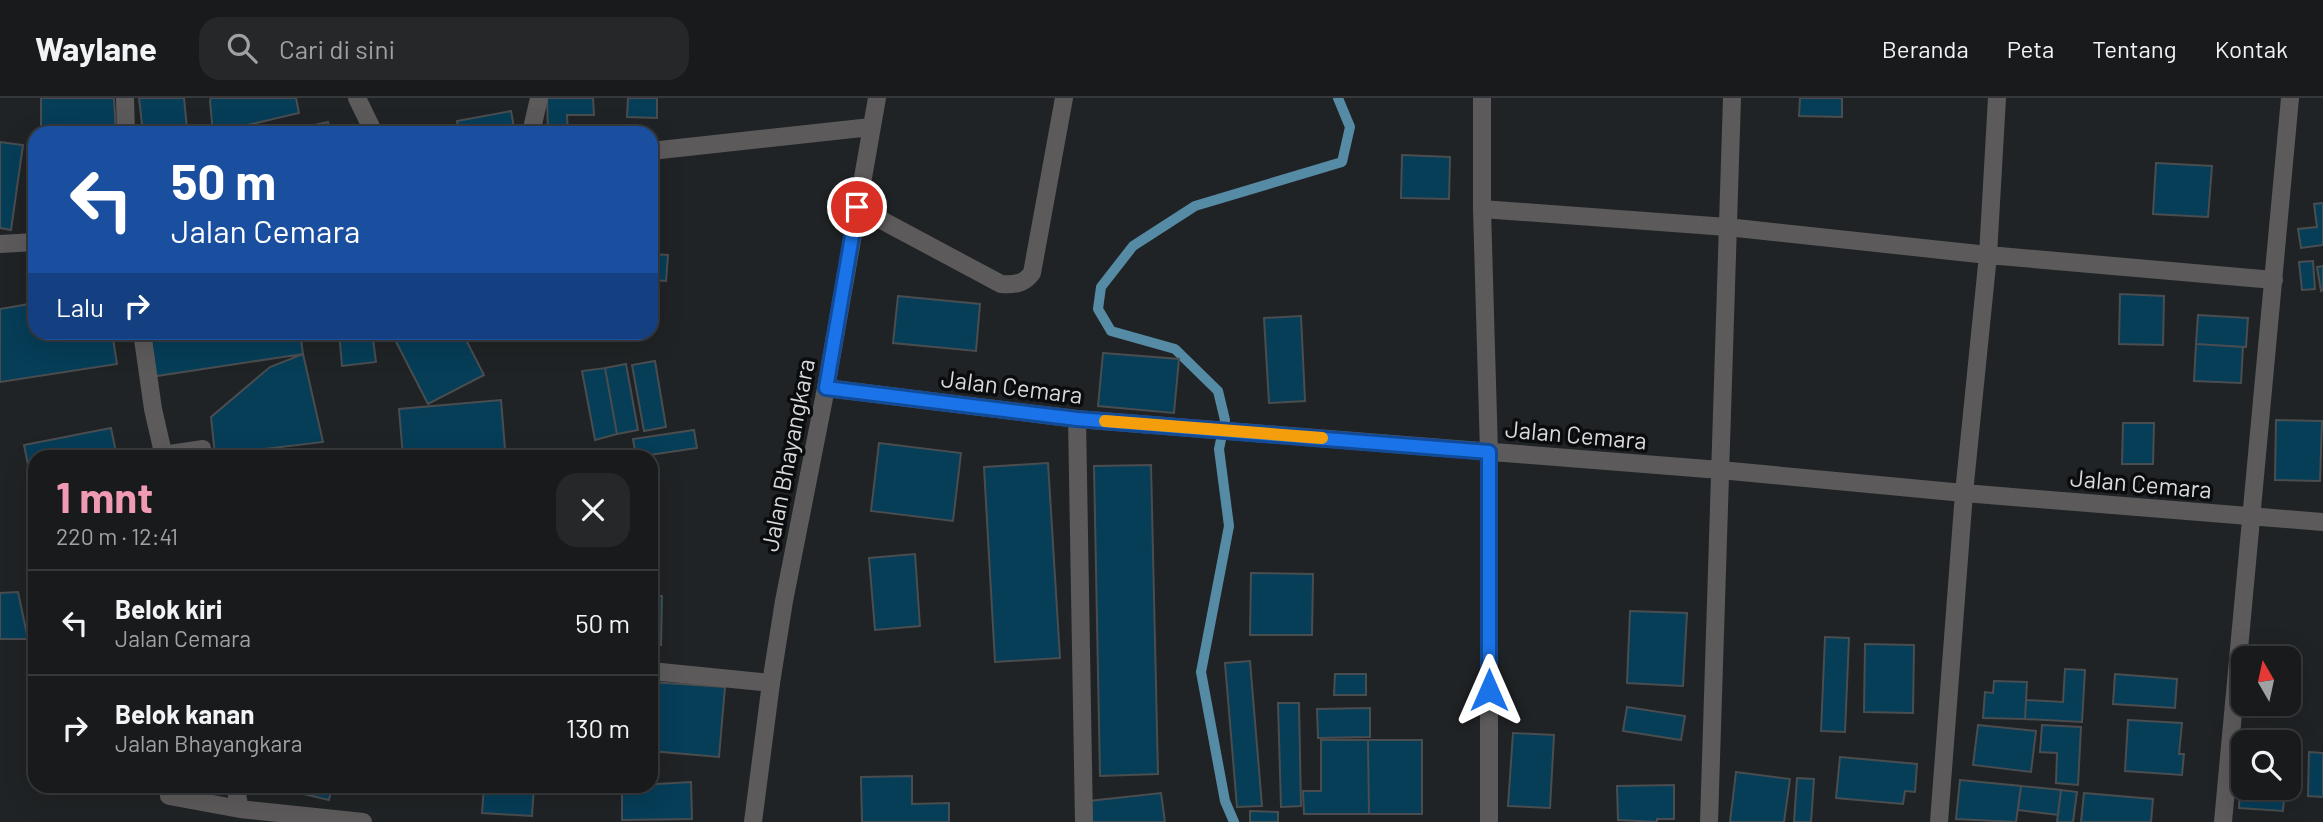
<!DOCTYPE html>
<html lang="id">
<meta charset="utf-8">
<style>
body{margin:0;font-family:Barlow,sans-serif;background:#252729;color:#f1f3f6;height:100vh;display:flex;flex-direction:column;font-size:26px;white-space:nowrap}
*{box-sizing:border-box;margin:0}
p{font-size:23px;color:#9fa1a3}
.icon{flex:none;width:38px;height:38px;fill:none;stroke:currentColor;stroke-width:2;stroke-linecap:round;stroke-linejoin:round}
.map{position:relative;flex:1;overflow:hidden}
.drawer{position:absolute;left:28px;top:352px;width:630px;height:343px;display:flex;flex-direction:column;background:#181a1c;border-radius:21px;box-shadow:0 7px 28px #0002,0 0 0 2px #36383b}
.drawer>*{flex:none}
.hud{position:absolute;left:28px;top:28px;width:630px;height:214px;border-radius:21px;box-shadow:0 7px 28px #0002,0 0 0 2px #36383b;background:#1a4fa0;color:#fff;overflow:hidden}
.needle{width:46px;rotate:351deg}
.tools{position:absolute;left:2231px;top:548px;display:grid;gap:14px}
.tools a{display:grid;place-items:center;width:70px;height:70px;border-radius:14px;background:#181a1c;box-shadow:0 7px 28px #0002,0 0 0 2px #36383b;font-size:35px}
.pin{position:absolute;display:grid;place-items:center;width:60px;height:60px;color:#fff;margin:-30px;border:4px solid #fff;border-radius:50%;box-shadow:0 2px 7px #0007}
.me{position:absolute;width:77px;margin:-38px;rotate:0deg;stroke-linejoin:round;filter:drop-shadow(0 0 5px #0008)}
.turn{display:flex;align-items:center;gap:24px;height:147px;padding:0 28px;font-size:32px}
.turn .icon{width:91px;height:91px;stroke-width:2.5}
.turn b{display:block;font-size:49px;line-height:60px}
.then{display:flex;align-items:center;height:66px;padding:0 28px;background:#0003;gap:14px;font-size:26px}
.round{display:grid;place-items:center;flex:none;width:74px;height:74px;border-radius:21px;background:#252729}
.overview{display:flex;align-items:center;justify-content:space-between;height:119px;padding:0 28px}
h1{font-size:42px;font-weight:700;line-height:52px;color:#f19ab3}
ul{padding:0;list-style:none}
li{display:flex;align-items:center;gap:21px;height:105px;padding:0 28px;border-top:2px solid #36383b}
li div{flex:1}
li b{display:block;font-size:26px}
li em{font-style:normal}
header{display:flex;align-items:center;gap:42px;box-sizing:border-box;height:98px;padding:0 35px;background:#181a1c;border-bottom:2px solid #36383b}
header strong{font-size:33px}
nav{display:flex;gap:38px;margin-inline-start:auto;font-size:24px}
.search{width:490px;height:63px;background:#252729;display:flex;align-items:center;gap:18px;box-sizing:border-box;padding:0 24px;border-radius:21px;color:#9fa1a3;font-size:26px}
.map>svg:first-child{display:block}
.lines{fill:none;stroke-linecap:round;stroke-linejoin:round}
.stream{stroke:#568ba6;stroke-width:10}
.building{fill:#063d57;stroke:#4a4d4f;stroke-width:2}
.service{stroke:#5c5a5a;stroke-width:16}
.minor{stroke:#5c5a5a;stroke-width:18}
.tertiary{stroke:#5c5a5a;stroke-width:18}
.route-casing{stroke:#114b97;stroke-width:18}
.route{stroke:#1a73e8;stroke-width:12}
.slow{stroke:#f59e0b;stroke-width:12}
.labels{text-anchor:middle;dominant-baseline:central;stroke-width:7;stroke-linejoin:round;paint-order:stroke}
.street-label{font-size:24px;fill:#d8dadb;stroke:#0b0c0d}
</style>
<header>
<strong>Waylane</strong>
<div class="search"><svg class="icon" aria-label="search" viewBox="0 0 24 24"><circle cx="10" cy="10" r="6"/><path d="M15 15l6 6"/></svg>Cari di sini</div>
<nav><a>Beranda</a><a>Peta</a><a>Tentang</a><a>Kontak</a></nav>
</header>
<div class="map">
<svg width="2323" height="724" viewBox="0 0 2323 724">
<rect width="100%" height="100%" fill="#202325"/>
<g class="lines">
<path class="stream" d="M1234 724 1225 703 1201 574 1229 428 1219 351 1225 322 1218 293 1175 251 1111 233 1098 211 1101 189 1133 148 1195 108 1342 64 1350 29 1338 0"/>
</g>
<path class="building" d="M41 0H114L116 35H41Z
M139 0H184L187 30 143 35Z
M211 0H296L299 15 213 35 210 3Z
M547 0H593L594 17H567L568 35H548Z
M628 0H657V20L627 19Z
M1800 0H1842V19L1799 18Z
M511 13 515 35H459L457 23Z
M328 24 331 35H288V33Z
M0 44 23 47 11 132 0 130Z
M1402 57 1450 59 1449 101 1401 100Z
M2156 65 2212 68 2208 119 2153 116Z
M2323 105V147L2301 150 2298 131 2317 129 2314 106Z
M651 156 668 157 666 183 651 182Z
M2313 163 2315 191 2302 192 2299 164Z
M2323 168V192L2321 193 2317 169Z
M2120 196 2164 198 2163 247 2119 246Z
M898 198 980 206 976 253 893 245Z
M35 205V234H112L117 266 0 284V211Z
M2198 217 2248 220 2246 249 2196 246Z
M1301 218 1305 303 1269 305 1264 220Z
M143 234H300L303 256 150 279Z
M339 234H372L376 264 342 268Z
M391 234H462L484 277 428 306Z
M2196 246 2243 249 2241 285 2194 283Z
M1103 255 1179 261 1174 315 1098 308Z
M303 256 323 344 215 357 211 319 270 269Z
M655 263 666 329 644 333 632 267Z
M626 266 638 332 617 336 605 270Z
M605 270 617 336 595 342 582 273Z
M501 302 505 351 403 359 399 311Z
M2276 322 2322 323 2320 383 2275 382Z
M2123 325H2154L2153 366H2122Z
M111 330 117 359H35L34 396 24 347Z
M694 332 697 350 636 359 633 341Z
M879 345 961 355 953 423 871 413Z
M1048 365 1060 560 995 564 984 369Z
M1151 367 1158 676 1100 678 1094 368Z
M915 456 920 528 875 532 869 460Z
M1251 475 1313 476 1312 537H1250Z
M18 494 28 541H0V495Z
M651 498H662L661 547H651Z
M1630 513 1687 515 1683 588 1627 585Z
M1825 539 1849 540 1845 634 1821 633Z
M1865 546 1914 547 1913 615 1864 614Z
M1250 563 1262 708 1237 709 1225 565Z
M2065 571 2085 572 2082 624 2025 621 2026 602 2063 604Z
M1335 576H1366V597H1334Z
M2115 576 2177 581 2175 610 2113 606Z
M1994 583 2027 584 2025 621 1983 620 1985 594 1993 595Z
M651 584 725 589 719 659 651 653Z
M1278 605H1299L1301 708 1281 709Z
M1627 609 1685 618 1681 642 1623 633Z
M1370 610V639L1318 640 1317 611Z
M2128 622 2182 625 2179 656H2184L2182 677 2125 673Z
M1978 627 2036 633 2031 674 1973 667Z
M2042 627 2081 629 2078 687 2056 685 2057 655 2040 654Z
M1513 635 1554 637 1550 710 1508 708Z
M1321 642H1368L1369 716H1304L1303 693H1321Z
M1368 642H1422V716H1369Z
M2242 652 2244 690H2285L2283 713 2239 710Z
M2309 654 2323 655V699L2308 698Z
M1840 659 1917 666 1915 694 1905 693 1903 706 1836 700Z
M1736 674 1790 681 1784 724H1730Z
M912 678V706L949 705V724H862L861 679Z
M1797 680 1814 681 1811 724H1794Z
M1960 682 2021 688 2016 724 1956 721Z
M691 684 692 721 622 722V688Z
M1674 687V721H1657V724L1618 722 1617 688Z
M270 688H332L329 702Z
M484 688H534L532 718 482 715Z
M2021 688 2061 692 2058 717 2018 712Z
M2061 692 2077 694 2073 724H2057Z
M1161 695 1165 724H1091L1089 703Z
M2084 695 2153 701 2151 724H2081Z
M1250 713 1278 714V724H1250Z"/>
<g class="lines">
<path class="service" d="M163 356 203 350"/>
<path class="minor" d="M125 0 126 35
M357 0 374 35
M531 35 539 0
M857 109 1001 186C1014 187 1024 186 1032 175L1064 0
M1482 111V0
M142 234 153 311 164 359
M826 290 1077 321 1720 372 1964 395 2323 424
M1077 321 1084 724
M651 573 771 585
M235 688 240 711
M169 698 240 711 363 724
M1489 724V354L1482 111 1727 129 1988 157 2274 182
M1709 724 1732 0
M1939 724 1964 395 1988 157 1997 0
M2223 724 2290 0"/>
<path class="tertiary" d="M651 53 871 29
M0 146 35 144
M753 724 771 585 784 503 826 290 877 0"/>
</g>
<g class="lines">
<g class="route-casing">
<path id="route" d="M857 109 826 290 1077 321 1489 354V592"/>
</g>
<use href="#route" class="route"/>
<path class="slow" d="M1105 323 1322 340"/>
</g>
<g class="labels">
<g class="street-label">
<text transform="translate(1012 288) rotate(7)">Jalan Cemara</text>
<text transform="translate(1576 336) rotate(5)">Jalan Cemara</text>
<text transform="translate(787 357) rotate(-79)">Jalan Bhayangkara</text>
<text transform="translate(2141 385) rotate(5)">Jalan Cemara</text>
</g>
</g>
</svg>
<div class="tools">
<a><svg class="needle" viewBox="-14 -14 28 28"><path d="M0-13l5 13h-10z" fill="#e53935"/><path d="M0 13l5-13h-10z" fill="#9fa1a3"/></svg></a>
<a><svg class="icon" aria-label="search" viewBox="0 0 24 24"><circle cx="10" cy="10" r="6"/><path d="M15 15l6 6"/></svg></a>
</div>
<div class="pin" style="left:857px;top:109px;background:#d93025"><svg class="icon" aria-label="arrive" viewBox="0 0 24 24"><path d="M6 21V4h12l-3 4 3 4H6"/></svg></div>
<svg class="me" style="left:1489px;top:592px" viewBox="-20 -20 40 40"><path d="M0-17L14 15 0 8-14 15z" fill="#1a73e8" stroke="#fff" stroke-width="4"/></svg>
<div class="hud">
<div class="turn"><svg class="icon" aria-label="left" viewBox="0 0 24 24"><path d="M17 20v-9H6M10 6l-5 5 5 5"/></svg><div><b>50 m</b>Jalan Cemara</div></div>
<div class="then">Lalu<svg class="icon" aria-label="right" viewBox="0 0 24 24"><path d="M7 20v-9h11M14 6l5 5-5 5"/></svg></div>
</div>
<section class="drawer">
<div class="overview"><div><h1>1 mnt</h1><p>220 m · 12:41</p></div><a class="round"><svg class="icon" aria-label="close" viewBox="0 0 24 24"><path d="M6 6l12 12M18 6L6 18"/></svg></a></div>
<ul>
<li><svg class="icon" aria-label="left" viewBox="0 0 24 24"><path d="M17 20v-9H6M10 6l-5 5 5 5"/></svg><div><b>Belok kiri</b><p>Jalan Cemara</p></div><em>50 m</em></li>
<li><svg class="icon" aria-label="right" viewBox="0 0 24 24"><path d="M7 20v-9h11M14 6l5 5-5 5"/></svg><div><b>Belok kanan</b><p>Jalan Bhayangkara</p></div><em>130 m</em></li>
</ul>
</section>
</div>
